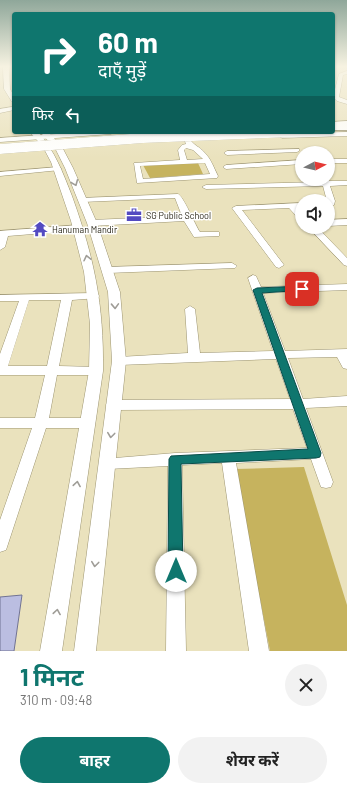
<!DOCTYPE html>
<html lang="hi">
<meta charset="utf-8">
<style>
body{margin:0;font-family:Barlow,"Noto Sans Devanagari",sans-serif;background:#f2f2f2;color:#222;height:100vh;display:flex;flex-direction:column;font-size:15px;white-space:nowrap}
*{box-sizing:border-box;margin:0}
p{font-size:13px;color:#767676}
.icon{flex:none;width:22px;height:22px;fill:none;stroke:currentColor;stroke-width:2;stroke-linecap:round;stroke-linejoin:round}
.map{position:relative;height:651px;overflow:hidden}
.drawer{display:flex;flex-direction:column;background:#fff;flex:1}
.drawer>*{flex:none}
.hud{position:absolute;left:12px;top:12px;width:323px;height:122px;border-radius:4px;box-shadow:0 1px 3px #0004;background:#0f766e;color:#fff;overflow:hidden}
.needle{width:26px;rotate:83deg}
.buttons{position:absolute;left:295px;top:146px;display:grid;gap:8px}
.buttons a{display:grid;place-items:center;width:40px;height:40px;border-radius:50%;background:#fff;box-shadow:0 1px 3px #0004;font-size:20px}
.pin{position:absolute;display:grid;place-items:center;width:34px;height:34px;color:#fff;margin:-17px;border-radius:8px;box-shadow:0 2px 6px #0006}
.me{position:absolute;width:44px;margin:-22px;rotate:0deg;stroke-linejoin:round;filter:drop-shadow(0 0 3px #0008)}
.turn{display:flex;align-items:center;gap:14px;height:84px;padding:0 20px;font-size:18px}
.turn .icon{width:52px;height:52px;stroke-width:2.5}
.turn b{display:block;font-size:28px;line-height:34px}
.then{display:flex;align-items:center;height:38px;padding:0 20px;background:#0003;gap:8px;font-size:15px}
.round{display:grid;place-items:center;flex:none;width:42px;height:42px;border-radius:21px;background:#f2f2f2}
.overview{display:flex;align-items:center;justify-content:space-between;height:68px;padding:0 20px}
h1{font-size:24px;font-weight:700;line-height:30px;color:#0f766e}
.action{display:flex;gap:8px;margin-top:auto;padding:8px 20px}
.action a{flex:1;height:46px;border-radius:24px;background:#0f766e;color:#fff;font-size:16px;font-weight:700;line-height:46px;text-align:center}
.action a+a{background:#f2f2f2;color:#222}
.map>svg:first-child{display:block}
.green{fill:#c6b35e}
.building{fill:#bbbee1;stroke:#717393}
.lines{fill:none;stroke-linecap:round;stroke-linejoin:round}
.minor-casing{stroke:#9d9572;stroke-width:1}
.major-casing{stroke:#9d9572;stroke-width:1}
.highway-casing{stroke:#9d9572;stroke-width:2}
.minor{fill:#fff;fill-rule:evenodd}
.major{fill:#fff;fill-rule:evenodd}
.highway{fill:#fff;fill-rule:evenodd}
.highway-bridge-casing{stroke:#9d9572;stroke-width:10;stroke-linecap:butt}
.highway-bridge{stroke:#fff;stroke-width:10}
.oneway{stroke:#9f9d97}
.route{fill:#0f766e;stroke:#0a4d48}
.labels{text-anchor:middle;dominant-baseline:central;stroke-width:3;stroke-linejoin:round;paint-order:stroke}
.far-poi-label{font-size:9px;fill:#292618;stroke:#fff;text-anchor:start}
</style>
<div class="map">
<svg width="347" height="651" viewBox="0 0 347 651">
<rect width="100%" height="100%" fill="#eae2bd"/>
<path class="green" d="M198 163 203 174 150 178 143 165Z
M304 467 347 605V651H270L235 469Z"/>
<path class="building" d="M22 595 14 651H0V597Z"/>
<g class="lines">
<g class="minor-casing">
<path id="minor" d="M347 71V74L343 75 339 97 347 100V104L337 101 333 97 339 74Z
M12 107 14 110 0 113V109Z
M347 121V125L333 126V122Z
M85 132H114L111 134 0 142V138Z
M347 132V136L282 138 279 136 282 134Z
M187 137 189 138C194 146 199 146 205 153 211 159 214 168 218 176L217 178 137 183 134 163 180 160 178 150 182 145 186 144 184 139ZM186 148 193 150 203 159 187 160 184 150ZM205 163 210 174 143 179 140 166Z
M299 149V151L297 152 227 155 224 153 227 151Z
M328 159H347V163H328Z
M302 160V164L226 169 223 167 226 165Z
M58 167 62 169 60 170 0 176V172Z
M319 179H327L328 181H347V185L330 186 335 201 334 205H328L323 186 206 189 202 187 206 185 321 182Z
M178 194C183 195 195 225 200 232H219V236L194 237 184 221 92 226 88 223 92 220 182 216 175 198 82 202 78 200 82 198Z
M302 203V207L298 208 302 212V219H299L289 208 242 210 284 265 279 268 276 267 232 208 236 206Z
M347 219V225L328 226V220Z
M79 225 83 228 82 230 8 236 5 247 0 250V231Z
M308 227H317L347 258V266L344 265Z
M232 263 237 266 235 268 108 273 103 270 108 267Z
M253 275 256 276 261 287 347 284V290L263 293 285 351 347 349V369L343 368 337 357 288 358 303 399 347 396V406L306 408 333 482 331 487 326 488 321 487 311 459 236 463 269 651H249L222 463 182 465 186 651H166L168 466 108 469 103 467 101 463 103 459 175 453 307 448 293 409 113 410 108 408 106 405 108 402 113 400 290 399 276 359 119 365 115 364 113 361 115 358 119 357 188 353 185 309 190 306 195 309 200 353 273 351 248 278Z
M94 293 98 294 99 296 98 298 72 300 59 366 96 367 100 368 102 371 100 374 96 375H57L49 418H88L93 419 95 423 93 427 88 428H46L8 544 6 550 0 552V520L32 428H0V418H35L45 375H0V354L19 301H0V295ZM29 300H61L47 366H8Z"/>
</g>
<g class="major-casing">
<path id="major" d="M3 67H9L10 89 14 96V103L12 102 4 89Z
M30 132H38C55 151 63 173 72 196 94 257 104 305 103 371L62 651H40L89 371 90 324 84 272 71 221 51 162 43 147Z
M40 132H48L61 145 73 168 97 223 120 292 126 361 96 651H74L112 361 108 292 87 223 65 168 55 148Z"/>
</g>
<g class="highway-casing">
<path id="highway" d="M333 124H347V130H333Z"/>
</g>
<use href="#minor" class="minor"/>
<use href="#major" class="major"/>
<use href="#highway" class="highway"/>
<g class="highway-bridge-casing">
<path id="highway-bridge" d="M0 149 143 138 294 132"/>
</g>
<use href="#highway-bridge" class="highway-bridge"/>
</g>
<defs><path id="oneway-chevron" d="M-2-3.5L2.5 0L-2 3.5" fill="none" stroke-width="1.6" stroke-linecap="round" stroke-linejoin="round"/></defs>
<g class="oneway">
<use href="#oneway-chevron" transform="translate(75 183) rotate(68)"/>
<use href="#oneway-chevron" transform="translate(87 258) rotate(-103)"/>
<use href="#oneway-chevron" transform="translate(115 306) rotate(88)"/>
<use href="#oneway-chevron" transform="translate(111 435) rotate(97)"/>
<use href="#oneway-chevron" transform="translate(77 484) rotate(-81)"/>
<use href="#oneway-chevron" transform="translate(95 564) rotate(97)"/>
<use href="#oneway-chevron" transform="translate(57 612) rotate(-81)"/>
</g>
<linearGradient id="sky" x2="0" y2="1"><stop stop-color="#8fa79a"/><stop offset="0.42" stop-color="#f6f2e1"/><stop offset="1" stop-color="#f6f2e1" stop-opacity="0"/></linearGradient>
<rect width="347" height="158" fill="url(#sky)"/>
<path class="route" d="M302 286 305 287V290L262 293 321 453 320 457 316 458 181 464 183 571 181 576 176 578 170 576 168 571 169 459 171 456 308 449 253 290 257 288Z"/>
<defs>
<g id="office-bare" transform="scale(1.2)"><path d="M-6-3h4V-5.5h4V-3h4V5H-6ZM-1-4.5V-3h2v-1.5ZM-6 0V1H6V0Z" fill="#534ac1" stroke="#fff" stroke-width="2.5" paint-order="stroke"/></g>
<g id="temple-bare" transform="scale(1.2)"><path d="M0-6L5-2H3V0L6.5 2.5H4V6H1.5V3h-3V6H-4V2.5H-6.5L-3 0V-2H-5Z" fill="#534ac1" stroke="#fff" stroke-width="2.5" paint-order="stroke"/></g>
</defs>
<g fill-rule="evenodd">
<use href="#office-bare" x="134" y="215"/>
<use href="#temple-bare" x="40" y="229"/>
</g>
<g class="labels">
<g class="far-poi-label">
<text x="146" y="215">SG Public School</text>
<text x="52" y="229">Hanuman Mandir</text>
</g>
</g>
</svg>
<div class="buttons">
<a><svg class="needle" viewBox="-14 -14 28 28"><path d="M0-13l5 13h-10z" fill="#e53935"/><path d="M0 13l5-13h-10z" fill="#767676"/></svg></a>
<a><svg class="icon" aria-label="sound" viewBox="0 0 24 24"><path d="M4 9h4l5-4v14l-5-4H4zM17 9q2 3 0 6"/></svg></a>
</div>
<div class="pin" style="left:302px;top:289px;background:#d93025"><svg class="icon" aria-label="arrive" viewBox="0 0 24 24"><path d="M6 21V4h12l-3 4 3 4H6"/></svg></div>
<svg class="me" style="left:176px;top:571px" viewBox="-20 -20 40 40"><circle r="19" fill="#fff"/><path d="M0-13L10 11 0 6-10 11z" fill="#0f766e"/></svg>
<div class="hud">
<div class="turn"><svg class="icon" aria-label="right" viewBox="0 0 24 24"><path d="M7 20v-9h11M14 6l5 5-5 5"/></svg><div><b>60 m</b>दाएँ मुड़ें</div></div>
<div class="then">फिर<svg class="icon" aria-label="left" viewBox="0 0 24 24"><path d="M17 20v-9H6M10 6l-5 5 5 5"/></svg></div>
</div>
</div>
<section class="drawer">
<div class="overview"><div><h1>1 मिनट</h1><p>310 m · 09:48</p></div><a class="round"><svg class="icon" aria-label="close" viewBox="0 0 24 24"><path d="M6 6l12 12M18 6L6 18"/></svg></a></div>
<div class="action"><a>बाहर</a><a>शेयर करें</a></div>
</section>
